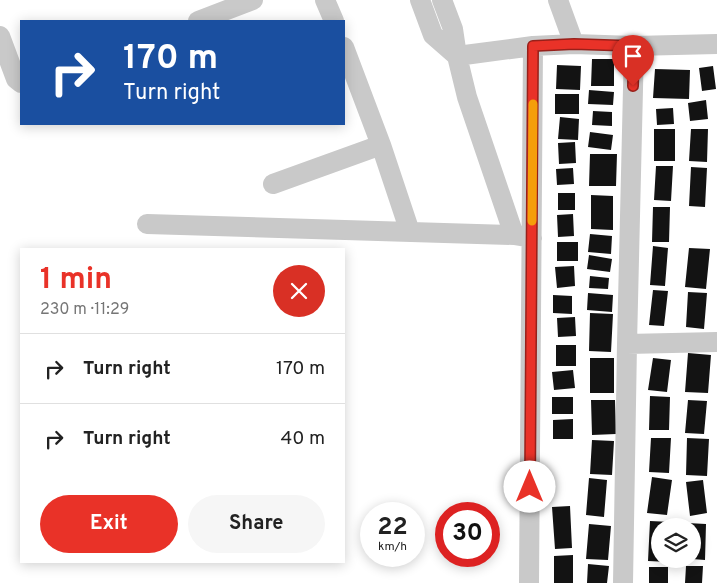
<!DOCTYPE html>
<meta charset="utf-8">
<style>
body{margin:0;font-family:Overpass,sans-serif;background:#f6f6f6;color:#222;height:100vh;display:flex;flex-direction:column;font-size:19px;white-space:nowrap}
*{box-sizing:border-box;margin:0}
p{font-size:16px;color:#767676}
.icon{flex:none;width:28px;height:28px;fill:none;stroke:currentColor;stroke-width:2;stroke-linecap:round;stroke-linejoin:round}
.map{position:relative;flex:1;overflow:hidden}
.side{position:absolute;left:20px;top:248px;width:325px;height:315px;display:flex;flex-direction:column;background:#fff;border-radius:0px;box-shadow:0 2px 12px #0003}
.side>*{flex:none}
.hud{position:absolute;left:20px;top:20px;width:325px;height:105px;border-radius:0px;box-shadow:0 2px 12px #0003;background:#1a4fa0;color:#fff;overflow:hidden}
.fabs{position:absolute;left:651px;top:518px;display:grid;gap:10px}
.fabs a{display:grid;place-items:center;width:50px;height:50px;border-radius:50%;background:#fff;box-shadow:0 2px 12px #0003;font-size:25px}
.speed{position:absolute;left:360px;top:502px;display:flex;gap:10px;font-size:25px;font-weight:700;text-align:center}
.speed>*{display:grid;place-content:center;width:65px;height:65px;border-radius:50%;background:#fff;box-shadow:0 2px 12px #0003;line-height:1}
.speed small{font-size:12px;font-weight:400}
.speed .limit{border:8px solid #d22;background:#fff;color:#111}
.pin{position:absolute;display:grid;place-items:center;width:42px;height:42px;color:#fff;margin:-51px -21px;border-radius:50% 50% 50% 0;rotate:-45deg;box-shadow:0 0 5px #0007}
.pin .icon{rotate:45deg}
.me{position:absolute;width:55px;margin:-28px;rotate:0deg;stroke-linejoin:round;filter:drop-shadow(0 0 4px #0008)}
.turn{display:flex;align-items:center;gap:18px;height:105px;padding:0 20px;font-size:22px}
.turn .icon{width:65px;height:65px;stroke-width:2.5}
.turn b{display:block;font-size:35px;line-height:42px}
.round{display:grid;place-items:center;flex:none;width:52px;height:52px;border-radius:26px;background:#f6f6f6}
.overview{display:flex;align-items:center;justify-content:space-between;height:85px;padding:0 20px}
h1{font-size:30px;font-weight:700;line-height:38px;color:#e93228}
.action{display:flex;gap:10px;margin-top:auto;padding:10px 20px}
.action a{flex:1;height:58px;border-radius:30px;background:#e93228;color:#fff;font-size:20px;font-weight:700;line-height:58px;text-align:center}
.action a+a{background:#f6f6f6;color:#222}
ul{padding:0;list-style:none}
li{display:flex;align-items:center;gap:15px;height:70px;padding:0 20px;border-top:1px solid #e0e0e0}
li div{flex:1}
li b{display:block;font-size:19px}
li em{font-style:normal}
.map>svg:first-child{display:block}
.building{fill:#131313}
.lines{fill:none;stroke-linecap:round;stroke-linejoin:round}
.minor{stroke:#c9c9c9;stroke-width:20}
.route-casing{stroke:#97201a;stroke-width:12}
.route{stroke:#e93228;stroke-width:9}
.slow{stroke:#f59e0b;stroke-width:9}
</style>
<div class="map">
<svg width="717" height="583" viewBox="0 0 717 583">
<rect width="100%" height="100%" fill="#fff"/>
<path class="building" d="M592 59H614V86H591Z
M557 65 581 66 580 90 556 89Z
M713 66 716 89 702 91 699 68Z
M655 69 690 70 689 99 653 98Z
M589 90 614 92 613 105 588 104Z
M555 94H579V114H555Z
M706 100 708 119 690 121 688 103Z
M673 108 674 124 657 125 656 109Z
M593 111 612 112V126L592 125Z
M560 117 579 119 578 140 558 139Z
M654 129H675V161H654Z
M691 129H708L707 162 689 161Z
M590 132 613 135 611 150 588 147Z
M575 142 576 163 559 164 558 143Z
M590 154H617L616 186H589Z
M656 166H673L671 201 654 200Z
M691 167 707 168 705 207 689 206Z
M573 168 574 184 557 185 556 169Z
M558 193H575V210H558Z
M591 195 613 196V230L591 229Z
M653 207H670L669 242H652Z
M573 214 574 236 558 237 557 215Z
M590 234 612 236 611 254 588 252Z
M557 242H578V261H557Z
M653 246 668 248 665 286 650 285Z
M689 248 710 249 706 289 685 287Z
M589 255 612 259 610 272 587 269Z
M574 266 575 286 557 288 555 267Z
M590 276 609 278 608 289 589 288Z
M653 290 668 291 664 326 649 325Z
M688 292 707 293 704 329 686 327Z
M588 293 613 295 612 312 587 310Z
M553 295 572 296V314L553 313Z
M590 313 613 314 611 352 589 351Z
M575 317 576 336 558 337 557 318Z
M556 345H576V366H556Z
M688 353 711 355 708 393 685 392Z
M590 358H614V393H590Z
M653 358 671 360 667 392 648 390Z
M573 370 575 388 554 390 552 372Z
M650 396 670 397 669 430H649Z
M552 397H573V414H552Z
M591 400H615L616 434 592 435Z
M688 400 707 401 704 434 685 433Z
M573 419V439H553V420Z
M651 438H671L669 473 649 472Z
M687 438 709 439 707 476 686 475Z
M592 440 614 441 612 475 590 474Z
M652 477 672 480 667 515 647 513Z
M589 478 607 480 604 517 586 515Z
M703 480 707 513 690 516 686 482Z
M570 506 572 548 555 549 552 507Z
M650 521 671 522V526H660V559H669V562L648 561Z
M687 523 706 524 705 560 692 559V526H687Z
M589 524 611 526 608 560 586 559Z
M573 555V583H554V556Z
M588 564 609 566 607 583H587Z
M686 566H703L702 583H685Z
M649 567H668V583H649Z"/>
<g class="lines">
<path class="minor" d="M325 0 334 21
M420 0 433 35 457 56 533 46 574 44 634 46 717 44
M442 0 453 29 457 56 467 97 514 235
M558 0 574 44
M198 21 253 0
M0 36 16 79 21 83
M344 47 381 145 410 232
M273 184 381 145
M147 224 514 235 532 238
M627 344 717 342
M529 583 533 46
M623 583 627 344 634 46"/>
</g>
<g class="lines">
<g class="route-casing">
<path id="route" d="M530 487 533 46 574 44 634 46 633 86"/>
</g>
<use href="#route" class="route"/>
<path class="slow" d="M532 221 533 104"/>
</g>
</svg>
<div class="fabs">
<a><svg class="icon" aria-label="layers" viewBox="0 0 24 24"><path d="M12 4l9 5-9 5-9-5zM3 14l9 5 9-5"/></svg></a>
</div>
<div class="speed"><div>22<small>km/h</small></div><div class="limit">30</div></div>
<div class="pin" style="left:633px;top:86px;background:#d93025"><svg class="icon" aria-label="arrive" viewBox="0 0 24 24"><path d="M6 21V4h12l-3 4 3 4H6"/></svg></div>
<svg class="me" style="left:530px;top:487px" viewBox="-20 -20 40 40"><circle r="19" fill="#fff"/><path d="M0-13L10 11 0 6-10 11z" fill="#e93228"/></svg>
<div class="hud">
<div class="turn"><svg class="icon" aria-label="right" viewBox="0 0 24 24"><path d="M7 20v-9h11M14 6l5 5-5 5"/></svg><div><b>170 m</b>Turn right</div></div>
</div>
<section class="side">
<div class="overview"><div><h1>1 min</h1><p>230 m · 11:29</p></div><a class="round" style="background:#d93025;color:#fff"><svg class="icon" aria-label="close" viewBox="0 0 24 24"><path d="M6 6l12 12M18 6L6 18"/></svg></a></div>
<ul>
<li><svg class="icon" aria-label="right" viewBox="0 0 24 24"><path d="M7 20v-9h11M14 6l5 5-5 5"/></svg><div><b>Turn right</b></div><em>170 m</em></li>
<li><svg class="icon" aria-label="right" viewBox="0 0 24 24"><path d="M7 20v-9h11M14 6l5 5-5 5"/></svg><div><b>Turn right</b></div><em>40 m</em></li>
</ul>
<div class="action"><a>Exit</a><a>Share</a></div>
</section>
</div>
